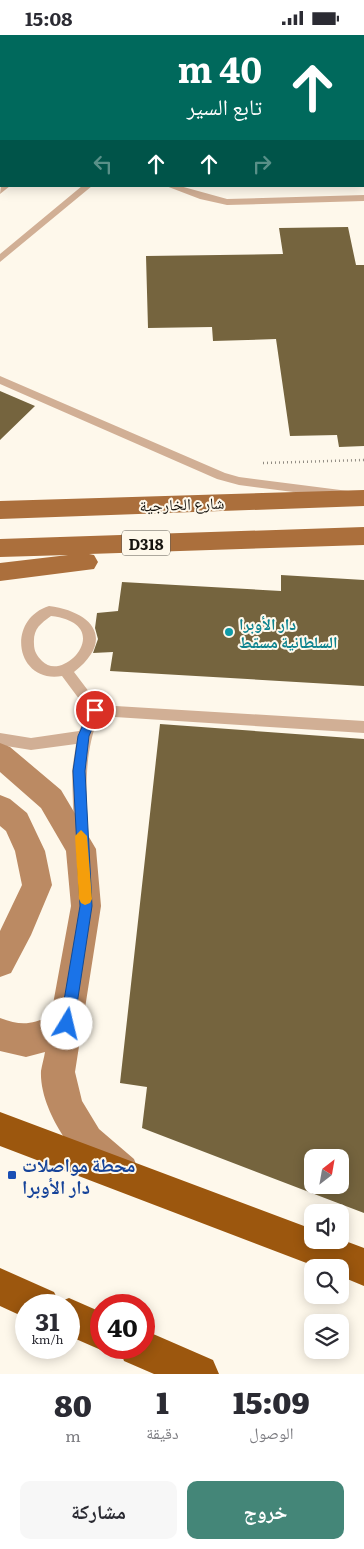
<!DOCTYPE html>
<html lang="ar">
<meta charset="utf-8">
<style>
body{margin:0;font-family:Literata,"Noto Naskh Arabic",serif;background:#f7f7f7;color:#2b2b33;direction:rtl;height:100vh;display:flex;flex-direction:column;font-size:19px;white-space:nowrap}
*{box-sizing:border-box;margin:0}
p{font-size:16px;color:#7c7c81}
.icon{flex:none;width:28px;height:28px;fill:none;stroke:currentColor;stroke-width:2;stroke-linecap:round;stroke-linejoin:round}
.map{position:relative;height:1339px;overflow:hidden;direction:ltr}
.panel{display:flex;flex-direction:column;background:#fff;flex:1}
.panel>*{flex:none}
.guide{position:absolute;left:0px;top:0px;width:365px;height:152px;box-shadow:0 2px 12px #0003;direction:rtl;background:#00695c;color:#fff;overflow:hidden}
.needle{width:32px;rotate:31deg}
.controls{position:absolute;left:304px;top:1114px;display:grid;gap:10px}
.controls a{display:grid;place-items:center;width:45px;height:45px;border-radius:10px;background:#fff;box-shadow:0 2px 12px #0003;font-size:25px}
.speed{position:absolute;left:15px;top:1259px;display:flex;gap:10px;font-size:25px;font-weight:700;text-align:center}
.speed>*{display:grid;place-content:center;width:65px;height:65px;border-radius:50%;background:#fff;box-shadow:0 2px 12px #0003;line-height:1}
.speed small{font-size:12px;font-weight:400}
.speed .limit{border:8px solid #d22;background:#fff;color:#111}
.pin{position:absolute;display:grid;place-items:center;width:42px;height:42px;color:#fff;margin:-21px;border:2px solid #fff;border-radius:50%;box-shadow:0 1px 5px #0007}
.me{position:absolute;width:55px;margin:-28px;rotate:9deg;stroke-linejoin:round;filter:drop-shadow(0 0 4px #0008)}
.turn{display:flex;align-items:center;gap:18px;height:105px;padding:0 20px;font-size:22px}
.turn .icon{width:65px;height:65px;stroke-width:2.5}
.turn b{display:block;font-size:35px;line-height:42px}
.lanes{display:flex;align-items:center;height:48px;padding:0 20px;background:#0003;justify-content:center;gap:25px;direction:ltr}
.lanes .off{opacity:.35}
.eta{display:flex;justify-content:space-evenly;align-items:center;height:85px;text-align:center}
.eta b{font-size:30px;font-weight:800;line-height:35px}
.button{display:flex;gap:10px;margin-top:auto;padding:10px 20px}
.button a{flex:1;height:58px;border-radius:10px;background:#448678;color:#fff;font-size:20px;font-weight:800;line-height:58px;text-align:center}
.button a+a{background:#f7f7f7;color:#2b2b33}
.status{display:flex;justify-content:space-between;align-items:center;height:35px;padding:0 25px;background:#fff;direction:ltr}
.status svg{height:14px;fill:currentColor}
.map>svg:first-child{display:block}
.building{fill:#75643e;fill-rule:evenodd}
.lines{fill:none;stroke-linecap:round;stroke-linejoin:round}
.path{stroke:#918c83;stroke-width:2.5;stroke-dasharray:1 3;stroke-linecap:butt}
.lane{fill:#d1af95;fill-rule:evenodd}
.secondary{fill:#bb8a63;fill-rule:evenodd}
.primary{fill:#ab6f3c;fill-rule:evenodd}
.highway{fill:#9c570e;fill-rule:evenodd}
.route{fill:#1a73e8;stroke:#114b97}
.slow{fill:#f59e0b}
.culture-dot{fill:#0f9aa8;stroke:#fef8eb;stroke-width:2}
.transit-dot{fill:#1a4fb4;stroke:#fef8eb;stroke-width:2}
.labels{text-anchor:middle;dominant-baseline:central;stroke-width:4;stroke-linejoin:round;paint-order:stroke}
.shield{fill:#fef8eb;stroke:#5c5850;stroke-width:1}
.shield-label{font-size:15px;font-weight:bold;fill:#16130e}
.street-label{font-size:16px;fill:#16130e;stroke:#fef8eb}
.culture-label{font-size:16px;font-weight:bold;fill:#0d838f;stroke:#fef8eb;text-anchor:start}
.near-transit-label{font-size:19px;font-weight:bold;fill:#164399;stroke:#fef8eb;text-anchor:start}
</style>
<div class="status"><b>15:08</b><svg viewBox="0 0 49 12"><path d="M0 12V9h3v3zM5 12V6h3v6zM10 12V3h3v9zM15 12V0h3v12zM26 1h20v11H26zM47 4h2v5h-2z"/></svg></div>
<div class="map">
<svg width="364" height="1339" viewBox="0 0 364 1339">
<rect width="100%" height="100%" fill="#fef8eb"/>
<path class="building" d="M348 192 356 230H364V411L339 412 337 400 290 401 276 304 213 306 212 292 148 293 146 221 283 219 279 193Z
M0 356 35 371 0 405Z
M281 540 364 545V651L110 636 113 617 93 618 98 604 95 593 97 578 118 576 122 547 281 556Z
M160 689 364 704V1178L142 1093 147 1052 120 1048ZM312 1122H340V1150H312Z"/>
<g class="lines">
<path class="path" d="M263 428 364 425"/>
<path class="lane" d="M1 0H10L1 3Z
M93 0H105L106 1H94Z
M0 15H1V19H0Z
M0 93H1V99H0Z
M1 122V128L0 129V123Z
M1 150V151H10L0 159Z
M82 151H92L0 227V219Z
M166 151H180L227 164 364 160V166L227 170 200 164Z
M0 341 225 438 239 442 364 458V466L239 450 217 444 0 349Z
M49 571C94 577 115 605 74 637L99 670 364 686V698L99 681C82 722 87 764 88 807L86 812 81 814 76 812 74 807 72 736 76 709 31 715 0 710V698L31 703 79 696 88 676 62 641C16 649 5 585 49 571ZM51 581C117 589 64 649 42 626 37 621 34 616 34 609 33 594 40 589 51 581Z"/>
<path class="secondary" d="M0 708 10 712 61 755 96 814 101 871 75 1037 82 1066 99 1094 134 1124 139 1137 134 1150 121 1155C83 1139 39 1078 41 1036 42 1030 44 1023 45 1017L26 1022 0 1016V983C21 991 32 990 51 980L71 871 66 816 41 773 0 737Z
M0 760 10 764 27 778 45 816 52 850 31 900 11 938 0 942V896L22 850 15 816 6 796 0 791Z"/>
<path class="primary" d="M364 455V471L0 484V466Z
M364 492V510L89 519 94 520 98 527 94 534 0 546V528L68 520 0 522V504Z"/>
<path class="highway" d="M0 1077 312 1194V1205L340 1204 364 1213V1251L340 1241V1232H317L0 1111Z
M0 1233 54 1257 59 1267 69 1263 101 1277V1312H107L101 1315 69 1301V1270H26V1283L0 1271Z
M144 1295 213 1325 219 1339H154L124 1326 119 1312H144Z"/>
</g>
<path class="route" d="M95 670 100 675 89 701 85 736 92 871 74 989 72 993 67 995 62 993 60 989 80 871 73 736 78 701 91 672Z"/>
<path class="slow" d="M81 795 87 801 92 864 90 868 85 870 81 868 79 864 75 801Z"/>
<circle class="culture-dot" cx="229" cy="597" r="5"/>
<rect class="transit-dot" x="7" y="1135" width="10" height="10" rx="2.5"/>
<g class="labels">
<rect class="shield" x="122" y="495.5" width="48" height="25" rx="4"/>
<g class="shield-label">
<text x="146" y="508">D318</text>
</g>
<g class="street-label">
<text transform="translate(182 468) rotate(-2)">شارع الخارجية</text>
</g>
<g class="culture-label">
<text x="239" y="588">دار الأوبرا<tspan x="239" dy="18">السلطانية مسقط</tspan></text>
</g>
<g class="near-transit-label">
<text x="22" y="1129">محطة مواصلات<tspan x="22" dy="22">دار الأوبرا</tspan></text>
</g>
</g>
</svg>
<div class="controls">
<a><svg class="needle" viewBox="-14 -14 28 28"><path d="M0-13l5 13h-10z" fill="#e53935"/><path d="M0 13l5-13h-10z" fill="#7c7c81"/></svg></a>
<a><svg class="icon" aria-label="sound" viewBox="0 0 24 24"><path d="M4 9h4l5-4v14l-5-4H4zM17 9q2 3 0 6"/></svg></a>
<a><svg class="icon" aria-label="search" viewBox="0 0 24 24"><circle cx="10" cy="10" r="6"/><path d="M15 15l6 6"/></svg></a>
<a><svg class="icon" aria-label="layers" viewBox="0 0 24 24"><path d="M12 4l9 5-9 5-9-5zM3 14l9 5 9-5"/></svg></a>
</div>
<div class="speed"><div>31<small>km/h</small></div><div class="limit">40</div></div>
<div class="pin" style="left:95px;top:675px;background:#d93025"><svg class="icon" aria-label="arrive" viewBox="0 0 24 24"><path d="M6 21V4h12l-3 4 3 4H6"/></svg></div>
<svg class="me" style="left:67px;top:989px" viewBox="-20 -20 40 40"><circle r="19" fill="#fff"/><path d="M0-13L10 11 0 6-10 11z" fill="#1a73e8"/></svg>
<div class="guide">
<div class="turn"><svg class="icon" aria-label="ahead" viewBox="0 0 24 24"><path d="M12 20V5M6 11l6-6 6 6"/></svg><div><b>40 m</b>تابع السير</div></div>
<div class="lanes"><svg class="icon off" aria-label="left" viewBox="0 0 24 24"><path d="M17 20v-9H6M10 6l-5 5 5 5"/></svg><svg class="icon" aria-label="ahead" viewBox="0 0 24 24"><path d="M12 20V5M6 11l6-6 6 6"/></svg><svg class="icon" aria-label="ahead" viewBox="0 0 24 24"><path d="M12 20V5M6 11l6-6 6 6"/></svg><svg class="icon off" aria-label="right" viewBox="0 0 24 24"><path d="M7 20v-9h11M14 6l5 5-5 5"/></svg></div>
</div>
</div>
<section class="panel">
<div class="eta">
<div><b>15:09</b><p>الوصول</p></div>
<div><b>1</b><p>دقيقة</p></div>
<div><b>80</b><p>m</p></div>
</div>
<div class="button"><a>خروج</a><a>مشاركة</a></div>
</section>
